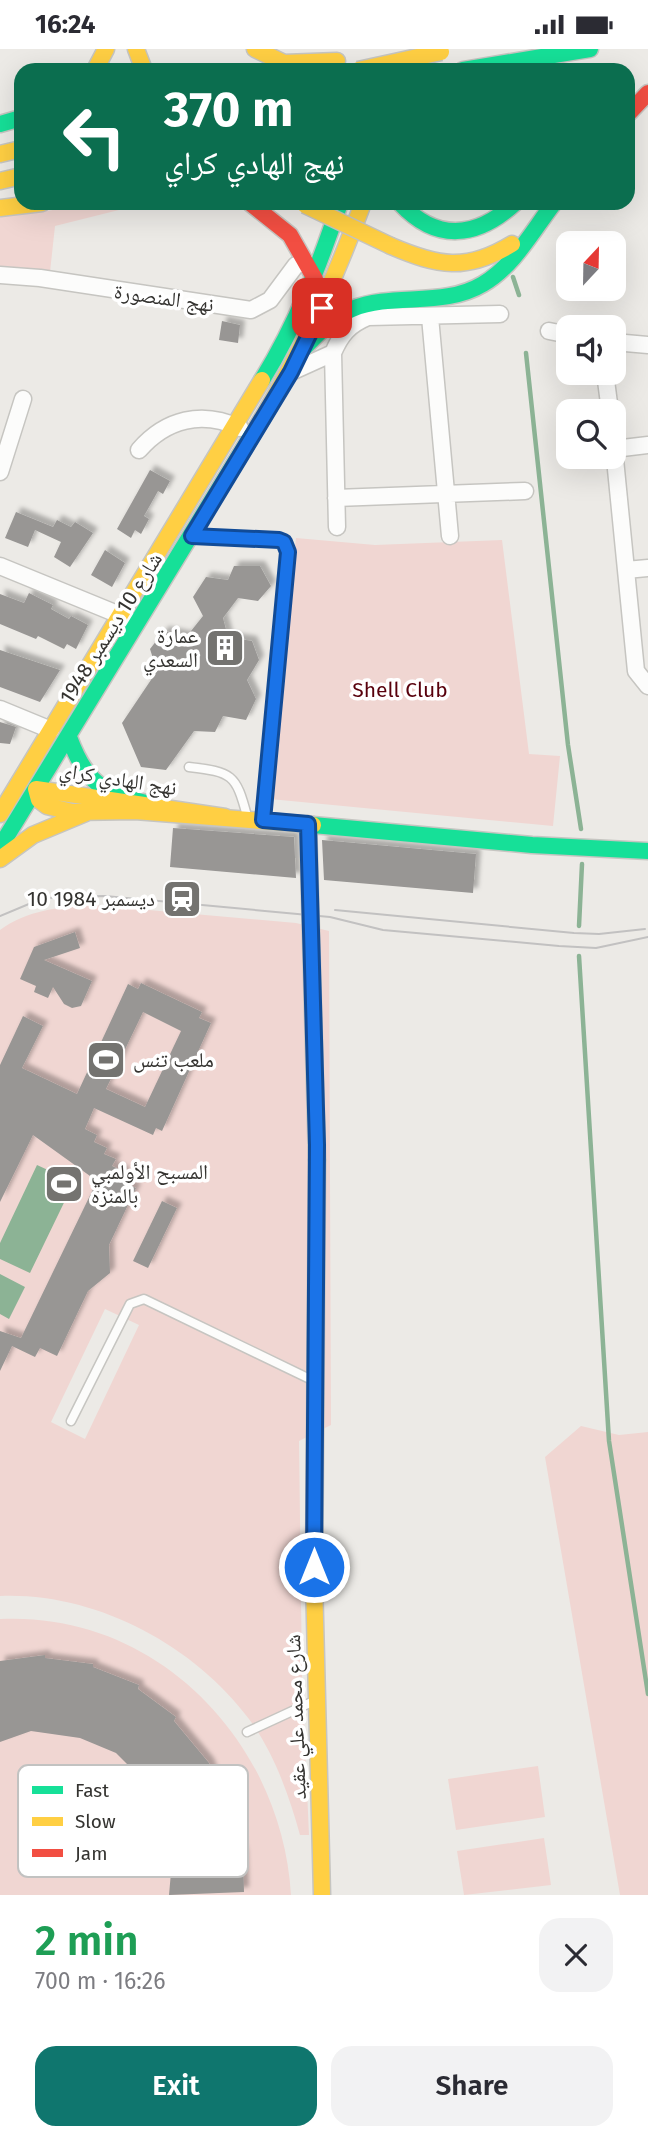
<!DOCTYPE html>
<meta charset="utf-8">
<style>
body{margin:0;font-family:"Fira Sans","Noto Naskh Arabic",sans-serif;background:#f2f2f3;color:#2b2b33;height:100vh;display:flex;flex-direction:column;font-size:26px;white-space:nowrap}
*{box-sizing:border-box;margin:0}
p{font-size:23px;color:#7c7c81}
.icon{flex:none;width:38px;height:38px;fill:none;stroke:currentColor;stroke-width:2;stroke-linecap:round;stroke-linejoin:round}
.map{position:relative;height:1846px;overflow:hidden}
.side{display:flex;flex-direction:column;background:#fff;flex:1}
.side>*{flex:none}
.hud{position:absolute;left:14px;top:14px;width:621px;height:147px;border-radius:21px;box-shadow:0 7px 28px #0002;background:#0b6e4f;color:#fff;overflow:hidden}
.needle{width:46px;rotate:22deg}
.controls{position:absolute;left:556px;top:182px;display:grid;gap:14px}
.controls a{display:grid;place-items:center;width:70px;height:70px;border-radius:14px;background:#fff;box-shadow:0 7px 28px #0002;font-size:35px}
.pin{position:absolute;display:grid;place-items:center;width:60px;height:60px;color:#fff;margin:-30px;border-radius:14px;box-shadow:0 4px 10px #0006}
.me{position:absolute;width:77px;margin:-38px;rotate:0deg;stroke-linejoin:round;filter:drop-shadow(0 0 5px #0008)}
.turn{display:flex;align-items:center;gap:24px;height:147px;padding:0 35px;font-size:32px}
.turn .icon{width:91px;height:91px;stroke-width:2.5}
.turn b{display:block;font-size:49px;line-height:60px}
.round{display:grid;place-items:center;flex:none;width:74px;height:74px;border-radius:21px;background:#f2f2f3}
.summary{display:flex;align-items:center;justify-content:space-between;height:119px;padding:0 35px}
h1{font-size:42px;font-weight:600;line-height:52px;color:#1e9e55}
.primary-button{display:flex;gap:14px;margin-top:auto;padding:14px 35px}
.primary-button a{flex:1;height:80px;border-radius:21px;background:#0f766e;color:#fff;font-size:28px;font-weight:600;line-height:80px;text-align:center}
.primary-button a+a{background:#f2f2f3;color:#2b2b33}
.status{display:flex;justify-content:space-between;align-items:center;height:49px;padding:0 35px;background:#fff;direction:ltr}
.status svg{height:19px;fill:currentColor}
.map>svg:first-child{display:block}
.green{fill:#f0d6d2;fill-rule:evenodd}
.water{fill:#8cb395}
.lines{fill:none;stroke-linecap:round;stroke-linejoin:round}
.stream{stroke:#8cb395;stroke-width:4.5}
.building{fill:#989694;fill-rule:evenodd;filter:url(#shadow)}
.lane-casing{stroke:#c6c5c1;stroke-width:11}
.street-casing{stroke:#c6c5c1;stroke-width:19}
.fast-casing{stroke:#c6c5c1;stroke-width:19}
.slow-casing{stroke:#c6c5c1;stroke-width:19}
.jam-casing{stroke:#c6c5c1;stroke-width:19}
.lane{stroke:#fcfcfb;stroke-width:8}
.street{stroke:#fcfcfb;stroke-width:16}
.fast{stroke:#16e098;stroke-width:16}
.slow{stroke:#ffcf43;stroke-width:16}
.jam{stroke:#f24e42;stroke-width:16}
.tram{stroke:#c2c1c1;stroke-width:2}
.slow-bridge-casing{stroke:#c6c5c1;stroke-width:19;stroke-linecap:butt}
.slow-bridge{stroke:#ffcf43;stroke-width:16}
.route-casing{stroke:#114b97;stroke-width:18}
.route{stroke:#1a73e8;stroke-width:12}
.labels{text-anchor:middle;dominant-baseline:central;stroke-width:7;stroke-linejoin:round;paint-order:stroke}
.street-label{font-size:21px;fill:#343330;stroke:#fff}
.poi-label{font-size:21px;fill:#343330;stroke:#fff;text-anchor:end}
.park-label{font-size:21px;fill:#58000c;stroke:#fff}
.key{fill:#fff;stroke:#c2c2c1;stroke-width:2}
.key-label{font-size:19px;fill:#343330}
</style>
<div class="status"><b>16:24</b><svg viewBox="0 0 49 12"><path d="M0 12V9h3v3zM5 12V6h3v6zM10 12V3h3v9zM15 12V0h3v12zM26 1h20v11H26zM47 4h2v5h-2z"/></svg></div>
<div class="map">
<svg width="648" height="1846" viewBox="0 0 648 1846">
<defs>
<filter id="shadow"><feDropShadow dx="5" dy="-5" stdDeviation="2" flood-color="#0004"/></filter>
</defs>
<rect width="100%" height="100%" fill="#eceae6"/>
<path class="green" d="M147 154 55 177 50 223 0 218V168L83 157Z
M296 489 375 496 502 491 529 705 560 707 553 777 270 750Z
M92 856 296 874 329 882 331 1376 299 1392 302 1628 309 1786H300C289 1746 274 1704 249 1670 193 1595 94 1543 0 1547V881C27 861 60 858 92 856ZM105 1260 139 1276 85 1390 51 1373Z
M581 1377 619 1386 648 1383V1846H620L545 1408Z
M0 1570C158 1562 282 1694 291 1846H0Z
M538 1717 545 1768 456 1781 448 1730Z
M544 1789 551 1836 464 1846 457 1802Z"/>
<path class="water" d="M37 1116 74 1133 30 1224 0 1210V1194Z
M0 1225 25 1238 9 1270 0 1265Z"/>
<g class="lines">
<path class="stream" d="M513 228 519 246
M526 304 568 696 581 780
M579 877 582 815
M579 907 609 1392 648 1645"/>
</g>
<path class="building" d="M222 272 240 276 238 294 219 291Z
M150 421 170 432 163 445 158 442 144 467 149 470 141 485 135 481 131 489 117 480Z
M16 463 53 478 57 471 71 478 75 473 93 484 70 518 54 508 61 493 35 481 28 498 5 489Z
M105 501 125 514 112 538 91 526Z
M234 517H260L271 537 258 552 238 549 223 569 228 588 252 592 259 611 247 631 256 650 246 671 223 667 215 683 194 682 166 721 141 718 122 674 157 622 150 600 164 582 187 587 203 567 193 548 206 528 228 531Z
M29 544 53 556 51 560 69 570 71 567 88 576 76 600 67 595 64 600 38 587 36 590 0 575V545L24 554Z
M0 601 60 621 40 653 0 638Z
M0 673 16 678 10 695 0 694Z
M173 779 294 788 296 829 170 818Z
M322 791 476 805 473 844 324 831Z
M75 883 80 899 44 911 92 932 81 957 72 959 64 955 53 938 48 949 34 943 36 937 20 930 34 898Z
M141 934 202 963 199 969 211 974 162 1082 156 1079 153 1086 94 1059 85 1080 97 1086 94 1093 107 1099 104 1105 116 1110 112 1117 125 1123 121 1132 136 1139 109 1196 110 1224 88 1242 57 1307 40 1299 35 1308 12 1297 0 1322V1282L21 1289 97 1132 33 1086 0 1153V1016L23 967 43 977 22 1019 77 1045 128 935 138 940ZM143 963 181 982 145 1058 106 1040Z
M162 1152 177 1159 148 1219 133 1212Z
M45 1606V1609L93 1615V1618L139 1636 138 1640 176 1668 174 1672 209 1714 228 1764 232 1763 243 1807 244 1843 169 1846 172 1812 165 1774 176 1743 164 1722 146 1734 116 1704 80 1689 31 1682 0 1693V1612Z"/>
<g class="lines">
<g class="lane-casing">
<path id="lane" d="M195 487 279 491 284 493 288 503 263 770
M189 718C232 723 236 725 247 767
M71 1372 130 1255 144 1250 314 1332
M247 1683 314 1652"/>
</g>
<g class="street-casing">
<path id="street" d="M0 226 40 229 251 261 270 251 296 216 307 214
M430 268 450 487
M549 282 569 286
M614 293 648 296
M291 323 333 304
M605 324 610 362
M648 396 614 400 636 622 648 637
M139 401C166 370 202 361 240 379
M0 423 23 350
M336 449 525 442
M337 478 333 304C341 285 349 276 368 268L500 265
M0 517 127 569
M626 521 648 519
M0 660 51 681"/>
</g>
<g class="fast-casing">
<path id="fast" d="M463 21 590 0
M0 75 21 69
M400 154C437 194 477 189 515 154
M302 301C317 286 332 268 352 260 394 243 443 259 483 235 514 217 533 181 554 154
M262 331C297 274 319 217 340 154
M69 688C89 743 111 746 164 758
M308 775 317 1111
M313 776 532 796 648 802
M0 798 252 386"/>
</g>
<g class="slow-casing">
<path id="slow" d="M136 0 144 21
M255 0 284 14 337 12
M95 21 106 0
M0 105 21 100
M0 132 21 127
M0 159 42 154
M391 197C438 217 466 223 512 195
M252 386C298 312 333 236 363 154
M0 765 262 331
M225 768 36 740 39 751 47 757 72 763 135 762 313 776
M0 810 33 786 88 763
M314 1531 322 1846"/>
</g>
<g class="jam-casing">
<path id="jam" d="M628 65 648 44
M250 154 290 186 315 230
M314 1531 317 1111"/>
</g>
<use href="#lane" class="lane"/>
<use href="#street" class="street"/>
<use href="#fast" class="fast"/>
<use href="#slow" class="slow"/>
<use href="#jam" class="jam"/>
<path class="tram" d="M335 861 574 884 599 885 645 880
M0 867 36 852 55 848 105 847 330 868 383 881 559 897 596 899 648 888"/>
<g class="slow-bridge-casing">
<path id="slow-bridge" d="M358 21 441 3
M305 156 391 197"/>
</g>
<use href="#slow-bridge" class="slow-bridge"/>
</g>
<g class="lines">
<g class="route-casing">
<path id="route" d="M314 1518 317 1096 308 775 263 771 288 503 284 493 279 491 192 487 291 323 322 259"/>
</g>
<use href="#route" class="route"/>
</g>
<defs>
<g id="building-square" transform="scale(2.0125)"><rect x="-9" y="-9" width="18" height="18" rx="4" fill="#747370" stroke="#fff"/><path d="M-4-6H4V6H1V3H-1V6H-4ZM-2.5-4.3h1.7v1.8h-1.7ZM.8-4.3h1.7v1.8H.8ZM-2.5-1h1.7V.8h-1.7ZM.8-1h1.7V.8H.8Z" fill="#fff"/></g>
<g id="station-square" transform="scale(2.0125)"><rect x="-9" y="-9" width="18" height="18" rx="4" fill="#747370" stroke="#fff"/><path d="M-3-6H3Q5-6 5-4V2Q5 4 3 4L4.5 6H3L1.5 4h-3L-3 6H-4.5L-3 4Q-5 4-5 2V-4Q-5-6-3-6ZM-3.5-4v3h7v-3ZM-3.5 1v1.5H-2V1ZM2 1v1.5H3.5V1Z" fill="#fff"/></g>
<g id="stadium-square" transform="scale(2.0125)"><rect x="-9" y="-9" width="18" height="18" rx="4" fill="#747370" stroke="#fff"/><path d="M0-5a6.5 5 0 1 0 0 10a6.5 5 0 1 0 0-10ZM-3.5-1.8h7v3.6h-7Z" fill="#fff"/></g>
</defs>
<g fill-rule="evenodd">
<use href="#building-square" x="225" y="599"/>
<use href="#station-square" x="182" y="850"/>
<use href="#stadium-square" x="106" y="1011"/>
<use href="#stadium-square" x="64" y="1135"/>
</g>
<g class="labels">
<g class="street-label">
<text transform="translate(164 249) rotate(8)">نهج المنصورة</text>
<text transform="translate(111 579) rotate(-58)">شارع 10 ديسمبر 1948</text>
<text transform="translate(118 730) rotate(9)">نهج الهادي كراي</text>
<text transform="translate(296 1668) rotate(-92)">شارع محمد علي عقيد</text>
</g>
<g class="poi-label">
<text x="198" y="587">عمارة<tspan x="198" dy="24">السعدي</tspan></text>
<text x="155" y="850">10 ديسمبر 1984</text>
<text x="133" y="1011" text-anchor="start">ملعب تنس</text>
<text x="91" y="1123" text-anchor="start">المسبح الأولمبي<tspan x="91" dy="24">بالمنزه</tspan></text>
</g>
<g class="park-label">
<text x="400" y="641">Shell Club</text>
</g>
</g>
<rect x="18" y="1716" width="230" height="112" rx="10" class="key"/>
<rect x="32" y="1737" width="31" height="8" fill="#16e098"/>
<rect x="32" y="1768" width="31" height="9" fill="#ffcf43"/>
<rect x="32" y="1800" width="31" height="8" fill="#f24e42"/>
<g class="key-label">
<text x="75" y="1748">Fast</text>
<text x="75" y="1779">Slow</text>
<text x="75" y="1811">Jam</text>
</g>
</svg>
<div class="controls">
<a><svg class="needle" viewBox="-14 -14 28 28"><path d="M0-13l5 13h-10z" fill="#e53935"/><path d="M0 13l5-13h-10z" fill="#7c7c81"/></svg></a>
<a><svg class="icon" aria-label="sound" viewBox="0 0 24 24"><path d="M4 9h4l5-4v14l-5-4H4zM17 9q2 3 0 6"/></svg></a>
<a><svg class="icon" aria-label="search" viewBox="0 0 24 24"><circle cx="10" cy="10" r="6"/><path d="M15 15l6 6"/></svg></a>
</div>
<div class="pin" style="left:322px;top:259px;background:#d93025"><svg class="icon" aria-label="arrive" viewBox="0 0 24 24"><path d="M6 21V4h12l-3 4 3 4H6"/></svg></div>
<svg class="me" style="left:314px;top:1518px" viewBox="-20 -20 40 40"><circle r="17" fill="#1a73e8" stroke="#fff" stroke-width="3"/><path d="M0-11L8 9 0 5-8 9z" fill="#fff"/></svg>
<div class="hud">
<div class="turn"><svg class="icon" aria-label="left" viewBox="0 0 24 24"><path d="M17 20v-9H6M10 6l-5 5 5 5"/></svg><div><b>370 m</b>نهج الهادي كراي</div></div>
</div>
</div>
<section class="side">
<div class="summary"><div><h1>2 min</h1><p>700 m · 16:26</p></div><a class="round"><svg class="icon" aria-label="close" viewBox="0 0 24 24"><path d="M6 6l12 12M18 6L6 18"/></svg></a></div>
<div class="primary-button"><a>Exit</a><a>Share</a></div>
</section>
